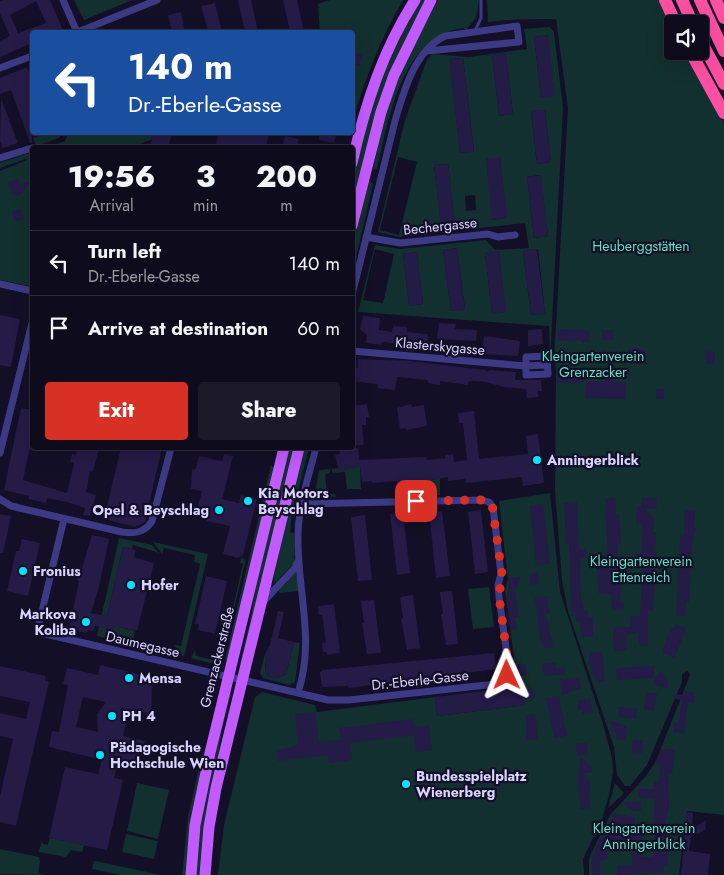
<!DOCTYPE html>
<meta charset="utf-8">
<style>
body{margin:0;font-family:Jost,sans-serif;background:#1c1929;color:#f1f3f6;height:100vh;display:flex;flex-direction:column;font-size:19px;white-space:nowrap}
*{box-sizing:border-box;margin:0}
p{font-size:16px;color:#9b9ba3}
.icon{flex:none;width:28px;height:28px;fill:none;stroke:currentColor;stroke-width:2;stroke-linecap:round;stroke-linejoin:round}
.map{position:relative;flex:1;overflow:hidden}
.panel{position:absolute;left:30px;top:145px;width:325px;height:305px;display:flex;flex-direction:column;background:#0e0b1c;border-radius:5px;box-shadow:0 5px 20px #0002,0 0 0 1px #2e2b3b}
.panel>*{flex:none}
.top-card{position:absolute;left:30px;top:30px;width:325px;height:105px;border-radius:5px;box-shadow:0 5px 20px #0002,0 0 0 1px #2e2b3b;background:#1a4fa0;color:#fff;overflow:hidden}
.fabs{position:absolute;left:664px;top:15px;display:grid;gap:10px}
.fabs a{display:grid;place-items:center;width:45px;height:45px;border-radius:5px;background:#0e0b1c;box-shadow:0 5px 20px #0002,0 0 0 1px #2e2b3b;font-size:25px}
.pin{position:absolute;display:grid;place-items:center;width:42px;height:42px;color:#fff;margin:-21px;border-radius:10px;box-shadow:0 2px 8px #0006}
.me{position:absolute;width:55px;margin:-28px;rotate:359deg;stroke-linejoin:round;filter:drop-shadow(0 0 4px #0008)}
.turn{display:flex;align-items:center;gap:18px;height:105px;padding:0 15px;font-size:22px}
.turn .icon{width:65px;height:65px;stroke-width:2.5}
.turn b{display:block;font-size:35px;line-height:42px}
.eta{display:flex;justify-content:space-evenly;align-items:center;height:85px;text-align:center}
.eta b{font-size:30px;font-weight:800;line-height:35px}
.primary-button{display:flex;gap:10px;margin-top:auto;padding:10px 15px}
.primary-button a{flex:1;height:58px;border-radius:5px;background:#d93025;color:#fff;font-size:20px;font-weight:800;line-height:58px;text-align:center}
.primary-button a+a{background:#1c1929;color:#f1f3f6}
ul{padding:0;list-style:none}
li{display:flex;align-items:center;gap:15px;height:65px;padding:0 15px;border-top:1px solid #2e2b3b}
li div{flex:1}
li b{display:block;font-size:19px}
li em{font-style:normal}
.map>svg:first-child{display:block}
.green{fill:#12302f;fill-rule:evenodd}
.building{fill:#241b47;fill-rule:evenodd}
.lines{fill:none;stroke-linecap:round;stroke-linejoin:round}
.service{stroke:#3d3a85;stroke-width:3}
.minor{stroke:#3d3a85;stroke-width:7}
.primary{stroke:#c25bff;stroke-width:11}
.motorway{stroke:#ff4fa3;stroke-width:12}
.route{stroke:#d93025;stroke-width:9;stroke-dasharray:0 16.2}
.poi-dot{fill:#00e5ff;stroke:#130f26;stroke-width:2}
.labels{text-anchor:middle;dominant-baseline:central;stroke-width:4.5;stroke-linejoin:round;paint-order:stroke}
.street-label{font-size:14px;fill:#d9d4ff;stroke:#130f26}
.park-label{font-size:14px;fill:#5fe0c0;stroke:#130f26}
.poi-label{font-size:14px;font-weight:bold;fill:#d9d4ff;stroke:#130f26;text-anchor:start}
</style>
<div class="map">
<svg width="724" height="875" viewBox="0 0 724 875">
<rect width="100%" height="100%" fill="#130f26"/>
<path class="green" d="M74 0H132L84 20Z
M330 0H403C381 38 365 78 353 121L352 32H320L318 4Z
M420 0H425L393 66 353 209C353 135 386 64 420 0Z
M438 0H479L476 18 466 30 463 28C401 36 389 119 377 169L373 170 382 124 400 71Z
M487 0H659L672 28V51H683L724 123V815L687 811 679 875H589V858L610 815 646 776 656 761 690 675 687 670 682 675V682L647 765 630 786H625L617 775 614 747 568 611 562 580 555 491 556 367 554 362 568 108 556 19C533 19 511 19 488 22Z
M550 27 554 32 563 108 550 362 549 326 358 312 375 245 400 249 486 240 495 250 529 248 525 223 399 237 378 232 405 120 427 60 432 54 469 57 527 49 524 29ZM548 35 541 98 534 37ZM506 53 513 114 499 116 492 55ZM463 58 474 151 460 153 450 59ZM545 110 551 162 537 164 531 112ZM398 157 417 162 399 235 380 230ZM500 158 506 218 493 220 486 159ZM448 164 455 224 441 225 434 165ZM540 175 548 236 534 238 527 177ZM475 195 476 210 466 211 465 196ZM457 248 465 309 451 311 443 250ZM375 249 394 254 383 303 363 300ZM538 249 545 313 531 315 523 251ZM499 251 505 312 492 314 485 253ZM417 252 423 304 409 306 403 254Z
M50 133H62L59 138 36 146 33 138Z
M68 133H153L151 140 130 147 47 148 65 141Z
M32 152V279L29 286 0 280V171L27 160 26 159 0 168V163Z
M370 181 373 184 353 271V247L368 182Z
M288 448H295L242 664H240L251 616 258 575Z
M304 448H309L299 488 301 490 296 512 292 511 290 532 294 533V563L274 584V575Z
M271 465 274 468 228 660H225Z
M360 466 361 489H347L345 472 332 473V469L338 468 339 470Z
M330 469V473L325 474 327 494H335L336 497 314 498 319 470Z
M440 478V495L417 496 415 480H421L422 482Z
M550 493 560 592 603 724 612 758 613 772 609 795 602 819 583 859 584 875H218L224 825 255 697 262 692 315 705 317 712 435 697 437 716 518 706 515 687H518L505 590 508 579 499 501Z
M119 538 152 545 159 553 133 545 132 549 123 547 104 628 112 630 114 626 135 631 132 644 97 636Z
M153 542 208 554 184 657 174 645 181 646 200 564 194 562 195 555 164 548 162 554Z
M241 558 246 559 222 659 214 664 191 658 195 650 196 656 214 660 222 654 243 564 240 563Z
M296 572 299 591 280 593 279 591Z
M489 587 494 627 473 629 468 589Z
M294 642 300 643 295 682 289 685 263 678 260 673 265 654H267L265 668 268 676 277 678 286 674Z
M229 693 231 694 222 731 200 875H195L201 820Z
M204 745 186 875H182L188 817Z
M137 783 169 790 158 839 127 831Z
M615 783 624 793 608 808Z
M126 834 158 841 154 859 122 852Z
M50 838 84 845 82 852 71 850 66 857 39 852 41 843 48 845Z
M0 849 39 857 40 861 38 873 44 875 0 874Z
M94 861H95L161 875H120L92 869Z"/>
<path class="building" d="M4 0H50L63 30 57 32H32V43L0 57V41L10 36 0 14V2ZM36 1 46 23 18 33 10 15Z
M238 0H251L258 32H245Z
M283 0H297L304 32H290Z
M215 3 222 32H208L206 24 201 6Z
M181 12 185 32H172L168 15Z
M548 35 555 96 541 98 534 37Z
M354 53 362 55 359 66 352 64Z
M506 53 513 114 499 116 492 55Z
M463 58 474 152 460 153 449 59Z
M27 67 32 81V143H30L11 90 0 94V78Z
M1 99 18 143 3 148 0 141Z
M545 110 551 162 537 164 531 111Z
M153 132 171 136 168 148H150Z
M219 132H269L266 148H215Z
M320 132 336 135 334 143 319 140Z
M285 136 299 139 297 148H282Z
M500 157 507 218 492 220 486 159Z
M448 164 455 224 441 226 434 165Z
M541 175 548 236 534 238 527 177Z
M18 179 20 185 31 181 20 195 17 196 12 194 8 182Z
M20 209 24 219 15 222 12 212Z
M457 248 465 309 451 311 443 250Z
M537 249 545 314 531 315 523 250Z
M499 251 506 312 492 314 485 253Z
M417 252 423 304 409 306 403 254Z
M0 315 20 319 11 367 0 365Z
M363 316 380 318 379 330 392 332 393 326 407 327V332L428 334 427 347 382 342 381 345 366 343 367 335 360 329Z
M439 323 456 324 455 329 477 330 476 341 437 339Z
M542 329 543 344 528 346V330Z
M558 329 589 331V342L582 343V340L558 341Z
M602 330H613V340H602Z
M484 336 520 341 518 356 482 354Z
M628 349 646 350V364H636V361H620V353H628Z
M706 351 715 352V364H706Z
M358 359 410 361 485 370 487 372 490 370 516 372 515 380H541L542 391H538V397L527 398 526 389 504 387 486 382 473 381 468 382V385L440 381V385L428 383V380L397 377 395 390 377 388 378 384 352 381V372L358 367Z
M557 370 585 372 584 383H557Z
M604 372H614V382H626V399L585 398 586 381 604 382Z
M656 389H664V399H656Z
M367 404 369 417H366V425H362L364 445 352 446V406Z
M411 404 412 407 424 405 427 426 407 430 406 428 400 429 397 408Z
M21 408 32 410V438L23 480 67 493 74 463 70 462 72 454 76 455 77 448H99L93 472 90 471 86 492 96 495 90 516 83 515 85 508 67 502 47 498 46 503 29 499V496L4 490Z
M474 411 479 459 528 454 526 436 538 434 544 483 523 486 522 477 466 483 465 479 448 481V477L421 482V480L397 483V481L372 483V481L362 482 360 466 339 471 335 455 340 454 339 448H358L359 460 426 457 427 460 445 458V455L453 454 454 462 467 460 463 423H459L458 413Z
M121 448H162L145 522 135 527 104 519Z
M224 454 233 456 222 499 239 503 241 495 257 499 243 555 238 558 223 554 230 526 207 521 204 516 196 514 202 491 191 489 192 469 195 470 199 456 222 461Z
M615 498 616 515 619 514 621 544H617L621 590 620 602 623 601 624 609 612 610 611 594H599L596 555H608L605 499Z
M642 498H657L656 509H645L654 519 653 532H656L653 611H648V645L640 646 638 633 626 635 627 650 614 651 613 628 631 627 630 617 640 616 643 564 635 565 634 555 641 554 643 525 636 524 637 506H641Z
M577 502 579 548 580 549H585L586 557 580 558 581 599 584 611H588V617H593V637H581L580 621 576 622 575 611 571 612 570 564 569 544H566L564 503Z
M543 504 550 563 536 565 530 506Z
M481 510 488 572 475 574 468 512Z
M684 510 695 511 694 528H696L692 544 689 602 686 601 685 616 676 615 680 540 681 535H684Z
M442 511 450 576 436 578 429 512Z
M403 512 410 573 397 575 390 514Z
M0 514 11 516 3 553H0Z
M365 515 372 580 358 581 351 517Z
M92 535 109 539 98 591 91 613 107 616 123 547 136 550 134 557 154 563 137 631 114 626 112 630 95 626 94 631 88 630 87 633 69 629 79 581 77 580 79 568H82Z
M22 539 40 543 28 596 7 591 16 551H19Z
M537 573 539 584 530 585 529 574Z
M206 576 227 581 215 634 198 630 199 624H195Z
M521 577 515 591 519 617 515 618 517 629 510 630 507 593 509 592 508 578Z
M452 591 458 644 446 645 441 614H443L440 592Z
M413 595 420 648 407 650 401 619 403 618 400 597Z
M547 596 549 614H546L553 647 544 648 543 643 541 644 535 598Z
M374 600 381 653 367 654 362 623H364L361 601Z
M334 604 340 653 327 655V652H323L322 643 326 642 322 615H319L318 606Z
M278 611 284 612 278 638 294 642 286 674 274 679 268 676 265 671 267 654H265L270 645Z
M676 624 686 629 674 658 663 653V650L668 635 672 627 675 628Z
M602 652 605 681 597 683 589 663V653Z
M494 653 496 669 349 688 348 686 322 687 320 672 323 670Z
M555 663 556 669 564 667 565 674 544 676 542 664Z
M525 664 527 675 518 676 516 665Z
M100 665 151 677 152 687 151 714 129 709 123 736 145 741 134 766 118 762 114 778 123 780 107 850 49 838 65 767 98 774 102 760 49 747 52 731 59 732 68 685 63 684 67 668 98 675ZM83 697 106 702 97 714 98 732 76 727Z
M0 666 46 676 45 681 49 682 16 826 0 822V796L13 739 0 736V713L26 719 30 702 0 696Z
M655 666 653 678 617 680 616 670 618 668Z
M662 672 668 680 667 688 657 686 654 681V678Z
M579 678 581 688 562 695 560 679Z
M509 688 510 692 534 688 535 698 524 700 525 705 437 716 435 697Z
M686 691 695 693 694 703 688 702 684 733 673 732 674 723H678L682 700 675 699 676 694 685 695Z
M647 693H657L654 711 644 709Z
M559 696 567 736 554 738 546 698Z
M590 699 593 713 582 714V711H579L577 701Z
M618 707 637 709 636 719 619 716Z
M315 712 319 742 341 740 339 728 413 719 414 727 429 725 432 750 416 752 414 735 350 743 352 759 348 761 329 763 328 755 278 761 277 751 298 745 295 714Z
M535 714 538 739 527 740 526 715Z
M610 720 627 726 626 740 616 739V732H612Z
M633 740H643L642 753 632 752Z
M576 743H587L588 755 577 756Z
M662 749 675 750 672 773H668L669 807 665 824 668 865H664V872L617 875V866H633L630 841 607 840 608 858 600 861V875H592V855L594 856 599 840 607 830 608 823H611L614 813 635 817V828H642V857H653L655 798H638V789H654V782H659L660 765 656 763Z
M580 757 592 767V772L583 773 590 781 589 796 591 808 581 809 578 788Z
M622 802H641V811H633Z
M687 812 693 813 692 829 706 820 705 830 691 837 689 851 710 854 708 875H681Z"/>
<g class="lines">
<path class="service" d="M475 31 481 18V0"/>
<path class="minor" d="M63 0 77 32
M78 32 157 0
M0 68 32 56
M0 158 32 148
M366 237 400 243 488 234 498 237 515 235
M0 284 32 291
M352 295 395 121C404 91 414 51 445 36L517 26 519 42 427 51
M352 351 526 366 544 365
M547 356 548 374 526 375V357Z
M0 453 32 323
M0 499 11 506 122 532C134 534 145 533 152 521L171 448
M64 519 37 632 328 700H349L496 684 504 679 509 670 499 597 498 585 501 574 493 507 489 502 482 500 301 504
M263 602 295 568 298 561
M298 693C315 641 298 593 298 541 297 509 308 479 316 448"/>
<path class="primary" d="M352 163C365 105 383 50 415 0
M352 226 381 112 394 75 431 0
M191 875 195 825 210 753 284 448
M205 875 209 827 216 788 299 448"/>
<path class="motorway" d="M665 0 676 24
M682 0 693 24
M700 0 724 51
M716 0 724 18
M700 39 724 84
M690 51 724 113"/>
</g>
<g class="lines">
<path class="route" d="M416 501 482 500 492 504 502 574 499 596 509 670 507 675"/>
</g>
<g class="poi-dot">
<circle cx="537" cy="460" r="5"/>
<circle cx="248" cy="501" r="5"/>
<circle cx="219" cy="510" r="5"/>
<circle cx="23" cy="571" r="5"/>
<circle cx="131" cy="585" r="5"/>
<circle cx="86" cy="622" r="5"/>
<circle cx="129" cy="678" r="5"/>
<circle cx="112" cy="716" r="5"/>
<circle cx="100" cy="755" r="5"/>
<circle cx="406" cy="784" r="5"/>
</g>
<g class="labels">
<g class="street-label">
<text transform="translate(440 226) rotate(-6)">Bechergasse</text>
<text transform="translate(440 346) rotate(5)">Klasterskygasse</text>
<text transform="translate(143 644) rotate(13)">Daumegasse</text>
<text transform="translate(217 657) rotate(-76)">Grenzackerstraße</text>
<text transform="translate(420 680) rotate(-6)">Dr.-Eberle-Gasse</text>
</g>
<g class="park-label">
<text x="641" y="246">Heuberggstätten</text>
<text x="593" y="356">Kleingartenverein<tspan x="593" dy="16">Grenzacker</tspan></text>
<text x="641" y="561">Kleingartenverein<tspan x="641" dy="16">Ettenreich</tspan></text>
<text x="644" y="828">Kleingartenverein<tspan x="644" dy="16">Anningerblick</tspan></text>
</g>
<g class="poi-label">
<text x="547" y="460">Anningerblick</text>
<text x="258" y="493">Kia Motors<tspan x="258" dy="16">Beyschlag</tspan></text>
<text x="209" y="510" text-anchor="end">Opel &amp; Beyschlag</text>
<text x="33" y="571">Fronius</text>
<text x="141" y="585">Hofer</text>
<text x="76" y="614" text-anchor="end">Markova<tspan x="76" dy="16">Koliba</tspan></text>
<text x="139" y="678">Mensa</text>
<text x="122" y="716">PH 4</text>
<text x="110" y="747">Pädagogische<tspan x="110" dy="16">Hochschule Wien</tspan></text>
<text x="416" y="776">Bundesspielplatz<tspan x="416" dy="16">Wienerberg</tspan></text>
</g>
</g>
</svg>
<div class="fabs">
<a><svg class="icon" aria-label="sound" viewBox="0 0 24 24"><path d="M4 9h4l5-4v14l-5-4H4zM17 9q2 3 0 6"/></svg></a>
</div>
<div class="pin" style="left:416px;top:501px;background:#d93025"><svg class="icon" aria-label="arrive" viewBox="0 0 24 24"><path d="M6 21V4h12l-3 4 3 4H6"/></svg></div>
<svg class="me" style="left:507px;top:675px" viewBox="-20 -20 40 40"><path d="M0-17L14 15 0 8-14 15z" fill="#d93025" stroke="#fff" stroke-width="4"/></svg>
<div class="top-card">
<div class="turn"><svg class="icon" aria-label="left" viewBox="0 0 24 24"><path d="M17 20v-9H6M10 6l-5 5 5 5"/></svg><div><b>140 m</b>Dr.-Eberle-Gasse</div></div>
</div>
<section class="panel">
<div class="eta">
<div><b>19:56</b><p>Arrival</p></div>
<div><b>3</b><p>min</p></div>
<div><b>200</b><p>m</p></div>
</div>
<ul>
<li><svg class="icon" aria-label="left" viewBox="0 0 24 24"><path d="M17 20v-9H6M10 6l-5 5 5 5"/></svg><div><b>Turn left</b><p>Dr.-Eberle-Gasse</p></div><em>140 m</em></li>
<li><svg class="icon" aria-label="arrive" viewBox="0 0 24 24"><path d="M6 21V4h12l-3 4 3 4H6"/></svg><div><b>Arrive at destination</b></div><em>60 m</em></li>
</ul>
<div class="primary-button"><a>Exit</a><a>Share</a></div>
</section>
</div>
